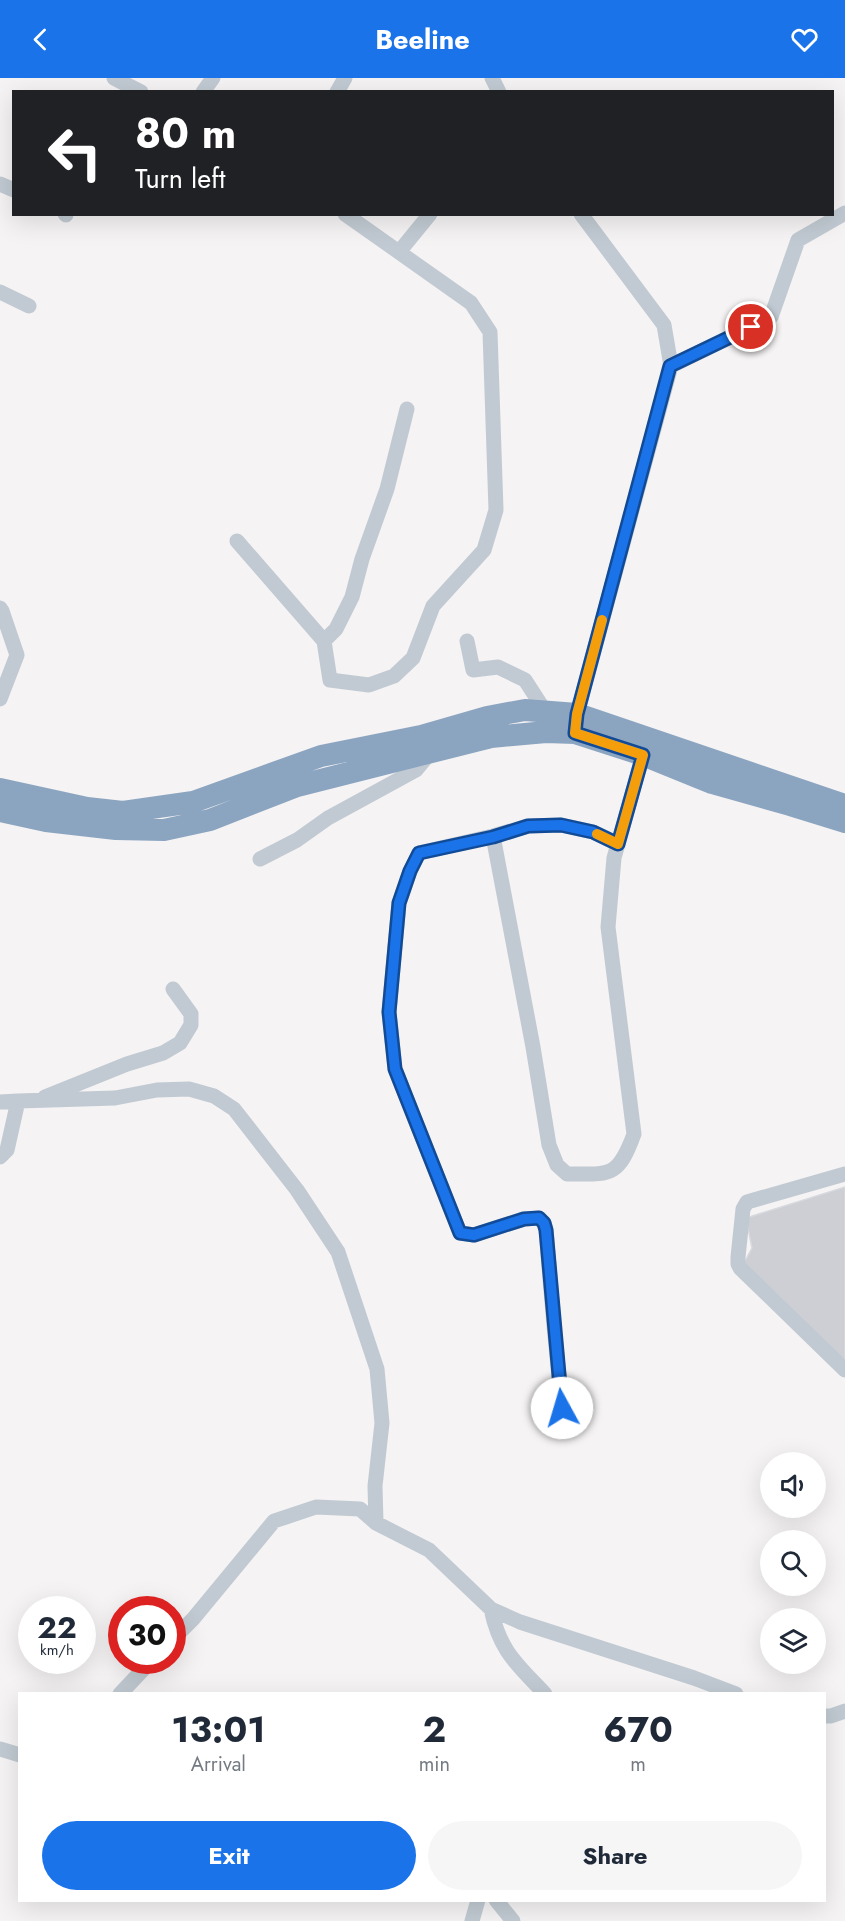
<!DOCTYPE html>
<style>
body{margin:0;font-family:Jost,sans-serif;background:#f6f6f7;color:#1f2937;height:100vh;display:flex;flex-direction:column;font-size:22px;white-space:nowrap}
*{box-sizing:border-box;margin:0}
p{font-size:20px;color:#747a83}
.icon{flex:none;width:33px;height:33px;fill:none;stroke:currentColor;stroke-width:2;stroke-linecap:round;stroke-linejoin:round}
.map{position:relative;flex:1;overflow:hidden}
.details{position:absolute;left:18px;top:1614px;width:808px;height:210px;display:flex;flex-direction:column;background:#fff;border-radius:0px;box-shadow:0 6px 24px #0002}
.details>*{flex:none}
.top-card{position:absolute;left:12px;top:12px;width:822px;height:126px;border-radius:0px;box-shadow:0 6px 24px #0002;background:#202124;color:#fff;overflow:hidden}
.tools{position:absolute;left:760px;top:1374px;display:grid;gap:12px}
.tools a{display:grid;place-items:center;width:66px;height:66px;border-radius:50%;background:#fff;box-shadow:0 6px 24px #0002;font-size:30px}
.speed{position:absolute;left:18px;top:1518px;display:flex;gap:12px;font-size:30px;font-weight:700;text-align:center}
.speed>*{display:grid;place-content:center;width:78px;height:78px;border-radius:50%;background:#fff;box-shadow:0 6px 24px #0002;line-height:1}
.speed small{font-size:15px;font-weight:400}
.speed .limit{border:9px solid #d22;background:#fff;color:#111}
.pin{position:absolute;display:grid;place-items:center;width:51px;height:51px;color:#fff;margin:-26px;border:3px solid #fff;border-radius:50%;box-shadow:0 2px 6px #0007}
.me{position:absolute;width:66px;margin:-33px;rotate:354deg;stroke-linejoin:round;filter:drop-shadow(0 0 4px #0008)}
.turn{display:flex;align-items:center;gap:21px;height:126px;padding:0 24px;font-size:27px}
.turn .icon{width:78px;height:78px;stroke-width:2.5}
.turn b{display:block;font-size:42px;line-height:51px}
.eta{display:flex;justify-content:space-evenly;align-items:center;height:102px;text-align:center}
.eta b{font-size:36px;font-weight:700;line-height:42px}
.action{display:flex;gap:12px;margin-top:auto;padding:12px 24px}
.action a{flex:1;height:69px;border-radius:36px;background:#1a73e8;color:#fff;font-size:24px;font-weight:700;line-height:69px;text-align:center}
.action a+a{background:#f6f6f7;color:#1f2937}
header{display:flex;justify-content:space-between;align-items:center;height:78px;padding:0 24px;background:#1a73e8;color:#fff;font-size:27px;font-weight:700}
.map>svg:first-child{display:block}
.building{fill:#cdcfd5;stroke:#d7d9de;stroke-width:1.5}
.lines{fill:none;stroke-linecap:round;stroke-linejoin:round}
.minor{stroke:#c1cad2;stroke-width:15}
.highway{stroke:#8ba5c1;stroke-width:22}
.route-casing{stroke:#114b97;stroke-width:15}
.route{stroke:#1a73e8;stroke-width:10}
.slow{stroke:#f59e0b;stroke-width:10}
</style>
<header><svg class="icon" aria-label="back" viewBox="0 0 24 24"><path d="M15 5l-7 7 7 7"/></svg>Beeline<svg class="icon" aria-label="heart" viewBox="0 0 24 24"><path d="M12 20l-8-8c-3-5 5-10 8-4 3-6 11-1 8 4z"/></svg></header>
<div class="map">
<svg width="845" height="1843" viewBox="0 0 845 1843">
<rect width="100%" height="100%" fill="#f5f3f3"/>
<path class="building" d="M845 1109V1288L743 1187 752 1170 746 1140Z"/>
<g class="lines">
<path class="minor" d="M114 0 141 14
M492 0 499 14
M203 14 213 0
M337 14 345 0
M0 106 14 112
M65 136 66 137
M399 174 430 136
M0 214 29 228
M671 288 771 239 798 162 845 135
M237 463 324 563 330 602 369 607 394 598 413 580 433 528 484 472 496 432 490 254 471 225 345 136
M0 530 2 533 17 577 0 621
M324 563 336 551 352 519 362 481 387 411 407 331
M467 563 473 592 498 589 525 602 545 633
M576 645 577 636 671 288 664 247 581 136
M493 758 533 969 549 1067 557 1087 567 1096C610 1096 618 1100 634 1056L608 849 614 780 643 677
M260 781 297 762 328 740 416 692 430 675
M45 1019 127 986 163 975 180 965 191 947V936L173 911
M18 1023 115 1020 157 1012 189 1011 214 1018 234 1031 297 1112 338 1174 377 1291 382 1345 375 1408 376 1445
M0 1024 18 1023 7 1072 0 1079
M845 1096 747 1124 743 1131 738 1179V1186L740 1190 845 1292
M564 1350 554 1248 546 1152 544 1145 539 1140 524 1141 474 1157 460 1155 395 991 389 934 399 825 410 793 419 775 493 758 528 748 561 747 593 754 618 766
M491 1531C500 1574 517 1586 545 1616
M172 1562 193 1541 274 1443 316 1429 360 1431 376 1445 429 1472 491 1531 520 1544 694 1600 736 1616
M120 1616 152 1582
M825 1638H831L845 1633
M0 1671 20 1677
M496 1822 513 1843
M472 1843 478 1822"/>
<path class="highway" d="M0 711 87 730 123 734 193 724 321 678 421 658 487 639 525 632 577 636 845 727
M0 733 46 743 116 751 164 752 210 742 297 708 491 659 546 654 575 655 643 677 712 705 790 727 845 744"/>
</g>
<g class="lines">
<g class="route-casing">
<path id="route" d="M562 1330 546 1152 544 1145 539 1140 524 1141 474 1157 460 1155 395 991 389 934 399 825 410 793 419 775 493 759 528 748 561 747 593 754 618 766 643 677 575 655 577 636 670 288 751 249"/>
</g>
<use href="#route" class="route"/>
<path class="slow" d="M597 756 618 766 643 677 575 655 577 636 602 542"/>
</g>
</svg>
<div class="tools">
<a><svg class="icon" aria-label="sound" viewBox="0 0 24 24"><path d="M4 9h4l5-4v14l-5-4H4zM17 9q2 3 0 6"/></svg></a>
<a><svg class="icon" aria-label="search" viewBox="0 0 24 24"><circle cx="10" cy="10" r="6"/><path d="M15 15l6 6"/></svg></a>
<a><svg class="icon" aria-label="layers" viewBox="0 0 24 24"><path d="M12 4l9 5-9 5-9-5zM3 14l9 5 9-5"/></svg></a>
</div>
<div class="speed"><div>22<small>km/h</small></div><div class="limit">30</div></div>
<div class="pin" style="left:751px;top:249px;background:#d93025"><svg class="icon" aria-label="arrive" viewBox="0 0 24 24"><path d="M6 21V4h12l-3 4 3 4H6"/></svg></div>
<svg class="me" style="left:562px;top:1330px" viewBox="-20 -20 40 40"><circle r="19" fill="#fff"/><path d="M0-13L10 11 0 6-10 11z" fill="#1a73e8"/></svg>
<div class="top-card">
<div class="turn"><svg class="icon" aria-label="left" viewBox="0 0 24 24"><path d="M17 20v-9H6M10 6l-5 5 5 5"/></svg><div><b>80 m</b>Turn left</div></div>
</div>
<section class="details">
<div class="eta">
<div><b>13:01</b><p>Arrival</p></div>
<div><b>2</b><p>min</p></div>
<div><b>670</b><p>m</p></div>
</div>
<div class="action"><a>Exit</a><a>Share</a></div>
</section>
</div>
